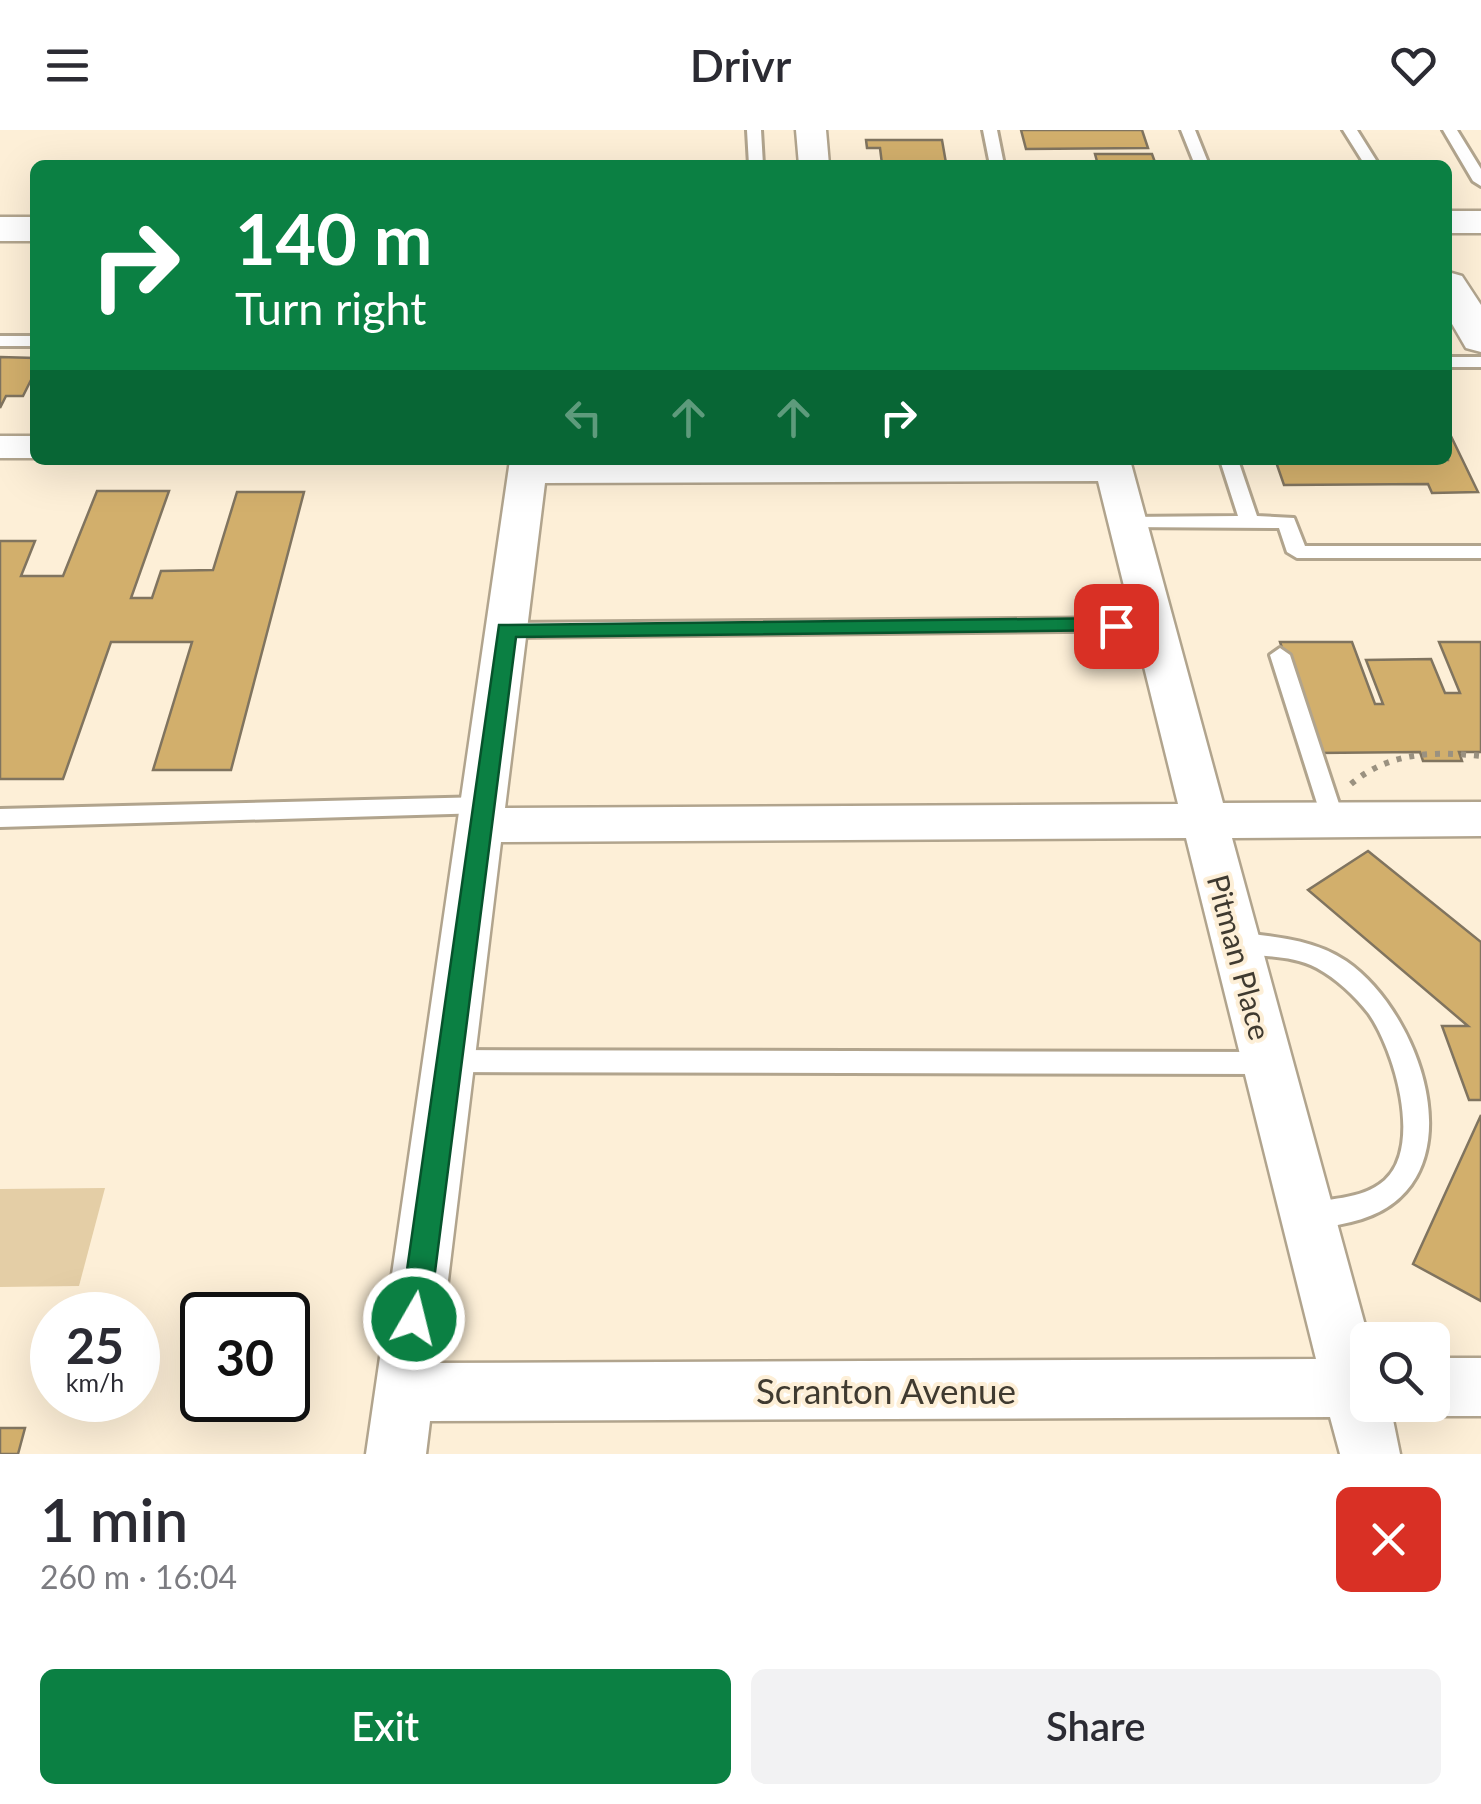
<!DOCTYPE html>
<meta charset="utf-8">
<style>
body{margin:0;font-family:Lato,sans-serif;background:#f2f2f3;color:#2b2b33;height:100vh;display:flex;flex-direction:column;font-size:38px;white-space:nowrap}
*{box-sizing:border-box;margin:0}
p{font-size:32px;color:#7c7c81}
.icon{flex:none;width:55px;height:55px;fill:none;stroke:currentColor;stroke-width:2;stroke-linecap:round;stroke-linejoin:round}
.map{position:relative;height:1324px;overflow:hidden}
.sheet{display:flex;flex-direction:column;background:#fff;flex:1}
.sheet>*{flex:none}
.hud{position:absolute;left:30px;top:30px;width:1422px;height:305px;border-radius:15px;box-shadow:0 10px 40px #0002;background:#0b8043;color:#fff;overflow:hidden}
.tools{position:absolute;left:1350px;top:1192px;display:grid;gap:20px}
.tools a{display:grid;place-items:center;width:100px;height:100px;border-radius:15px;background:#fff;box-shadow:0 10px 40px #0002;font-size:50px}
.speed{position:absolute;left:30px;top:1162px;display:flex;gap:20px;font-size:50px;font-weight:700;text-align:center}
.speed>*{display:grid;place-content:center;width:130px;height:130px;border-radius:50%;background:#fff;box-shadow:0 10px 40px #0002;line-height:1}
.speed small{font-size:25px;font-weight:400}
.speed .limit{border:5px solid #111;border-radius:15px;background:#fff;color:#111}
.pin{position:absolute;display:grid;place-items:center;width:85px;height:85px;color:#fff;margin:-42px;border-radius:20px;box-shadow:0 5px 15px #0006}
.me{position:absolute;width:110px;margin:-55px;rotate:8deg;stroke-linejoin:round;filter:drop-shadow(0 0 8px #0008)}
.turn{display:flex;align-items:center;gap:35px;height:210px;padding:0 40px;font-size:45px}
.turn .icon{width:130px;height:130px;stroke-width:2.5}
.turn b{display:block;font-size:70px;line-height:85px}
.lanes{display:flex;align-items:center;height:95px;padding:0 40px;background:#0003;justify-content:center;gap:50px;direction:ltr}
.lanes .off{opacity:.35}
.round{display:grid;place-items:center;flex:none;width:105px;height:105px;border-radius:15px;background:#f2f2f3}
.summary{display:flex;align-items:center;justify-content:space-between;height:170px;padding:0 40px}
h1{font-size:60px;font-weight:600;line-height:75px}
.cta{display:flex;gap:20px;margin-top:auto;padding:20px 40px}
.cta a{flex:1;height:115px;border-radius:15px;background:#0b8043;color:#fff;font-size:40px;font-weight:600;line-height:115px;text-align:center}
.cta a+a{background:#f2f2f3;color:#2b2b33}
header{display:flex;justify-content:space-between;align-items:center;height:130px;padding:0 40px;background:#fff;font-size:45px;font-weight:600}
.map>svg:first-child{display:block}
.green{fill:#e4cea6}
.building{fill:#d2af6c;stroke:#80745f;stroke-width:2.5}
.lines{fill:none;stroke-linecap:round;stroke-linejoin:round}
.service-casing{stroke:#b1a48d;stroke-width:6}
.minor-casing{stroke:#b1a48d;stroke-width:5}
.tertiary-casing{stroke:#b1a48d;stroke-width:5}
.secondary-casing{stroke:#b1a48d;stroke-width:5}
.path{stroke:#9a9180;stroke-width:6;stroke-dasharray:5 8;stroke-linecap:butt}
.service{fill:#fff;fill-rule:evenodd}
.minor{fill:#fff;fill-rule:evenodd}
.tertiary{fill:#fff;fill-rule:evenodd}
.secondary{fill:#fff;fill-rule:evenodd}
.route{fill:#0b8043;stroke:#07532c;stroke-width:2.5}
.labels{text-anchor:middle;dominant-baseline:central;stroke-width:8;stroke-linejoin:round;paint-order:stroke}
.street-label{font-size:30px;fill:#3f3a30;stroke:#fdefd7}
.near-street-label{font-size:35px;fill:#3f3a30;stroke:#fdefd7}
</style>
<header><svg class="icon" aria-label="menu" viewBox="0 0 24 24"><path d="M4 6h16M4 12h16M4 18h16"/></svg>Drivr<svg class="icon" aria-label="heart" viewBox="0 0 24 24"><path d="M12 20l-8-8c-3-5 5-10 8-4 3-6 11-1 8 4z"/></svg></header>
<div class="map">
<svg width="1481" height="1324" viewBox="0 0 1481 1324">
<rect width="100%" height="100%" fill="#fdefd7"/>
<path class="green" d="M105 1058 79 1156 0 1157V1059Z"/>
<path class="building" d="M1021 0H1142L1148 18 1026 19Z
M866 10H942L946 33 882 34 880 18H867Z
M1095 24H1152L1156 35H1098Z
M0 227 35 228V242L23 266H6L0 278Z
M1448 300 1478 362 1432 363 1428 354 1284 355 1276 332 1448 330Z
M97 361H169L131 468H152L161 441 213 440 237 362H304L231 640H153L192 512H111L63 649H0V411H35L21 446H63Z
M1280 512H1352L1375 574H1383L1366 530 1431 529 1445 563H1460L1439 512H1481V622H1459L1462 631H1423L1420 622 1317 623Z
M1368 721 1481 812V970H1469L1442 896H1468L1308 760Z
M1481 985V1171L1413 1134Z
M0 1298H25L18 1324H0Z"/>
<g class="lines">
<g class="service-casing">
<path id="service" d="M747 0H761L763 35H749Z
M983 0H997L1004 35H990Z
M1181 0H1195L1209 35H1195Z
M1343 0H1357L1379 35H1365Z
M1443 0H1457L1481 39V56L1473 51Z
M0 206H35V216H0Z
M1448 227H1481V237H1448Z
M1220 330H1238L1257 386 1294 388 1305 416H1481V428H1297L1287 422 1279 398 1121 397 1118 393 1128 387 1238 386Z
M1154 488 1164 495 1161 500 507 507 497 500 507 493Z
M1280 518 1290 525 1344 689 1341 695H1325L1322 689 1270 525Z
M485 667 496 675 485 683 0 697V679Z
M1236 802C1274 807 1313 809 1346 831 1427 887 1481 1062 1351 1092 1334 1096 1314 1101 1298 1095L1294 1086 1298 1077C1327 1066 1360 1072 1385 1050 1423 1015 1394 920 1369 884 1355 866 1337 849 1317 838 1289 823 1257 829 1227 819L1224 812 1227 805Z
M449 920 1268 922 1277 925 1281 933 1277 941 1268 944 449 942 440 939 436 931 440 923Z"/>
</g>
<g class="minor-casing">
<path id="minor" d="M796 0H826L829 35H799Z
M0 306H35V328H0Z
M510 330H1130L1223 673 1481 672V706L1232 708 1369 1210 1368 1275H1390L1400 1324H1340L1330 1287 430 1291 426 1324H366ZM1098 351 1178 674 505 678 545 353ZM1186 708 1316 1229 438 1233 501 712Z
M1432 1228H1481V1286H1432L1411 1278 1432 1275Z"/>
</g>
<g class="tertiary-casing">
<path id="tertiary" d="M1448 142 1462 146 1481 175V222L1466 218 1448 187Z"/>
</g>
<g class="secondary-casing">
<path id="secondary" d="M1448 81H1481V103H1448Z
M0 87H35V111H0Z"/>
</g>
<path class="path" d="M1351 654C1389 622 1433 621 1481 626"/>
<use href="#service" class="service"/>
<use href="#minor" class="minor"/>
<use href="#tertiary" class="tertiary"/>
<use href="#secondary" class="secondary"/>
</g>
<path class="route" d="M1116 488 1123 491V500L516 507 429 1189 425 1199 414 1203 404 1199 400 1189 499 495Z"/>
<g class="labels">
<g class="street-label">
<text transform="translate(1240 827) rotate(75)">Pitman Place</text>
</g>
<g class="near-street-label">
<text x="886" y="1260">Scranton Avenue</text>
</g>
</g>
</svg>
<div class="tools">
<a><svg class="icon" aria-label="search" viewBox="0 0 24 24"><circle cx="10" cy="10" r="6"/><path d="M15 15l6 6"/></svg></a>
</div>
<div class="speed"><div>25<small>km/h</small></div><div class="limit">30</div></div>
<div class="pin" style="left:1116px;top:496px;background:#d93025"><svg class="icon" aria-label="arrive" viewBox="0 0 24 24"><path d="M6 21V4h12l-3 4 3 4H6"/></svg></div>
<svg class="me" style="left:414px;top:1189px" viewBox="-20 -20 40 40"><circle r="17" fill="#0b8043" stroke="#fff" stroke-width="3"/><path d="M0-11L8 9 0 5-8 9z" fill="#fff"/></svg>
<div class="hud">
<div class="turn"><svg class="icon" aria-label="right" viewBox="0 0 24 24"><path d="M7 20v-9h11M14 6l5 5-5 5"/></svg><div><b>140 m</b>Turn right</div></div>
<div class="lanes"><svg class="icon off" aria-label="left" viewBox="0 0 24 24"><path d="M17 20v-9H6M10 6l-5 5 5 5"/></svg><svg class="icon off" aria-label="ahead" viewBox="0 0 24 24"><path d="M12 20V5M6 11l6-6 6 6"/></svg><svg class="icon off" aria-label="ahead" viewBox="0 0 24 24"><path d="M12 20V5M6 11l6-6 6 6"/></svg><svg class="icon" aria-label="right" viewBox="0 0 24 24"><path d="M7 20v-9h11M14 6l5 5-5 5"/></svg></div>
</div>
</div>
<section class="sheet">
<div class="summary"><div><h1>1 min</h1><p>260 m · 16:04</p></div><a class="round" style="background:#d93025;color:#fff"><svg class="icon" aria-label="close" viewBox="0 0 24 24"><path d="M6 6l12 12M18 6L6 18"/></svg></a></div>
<div class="cta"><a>Exit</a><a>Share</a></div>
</section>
